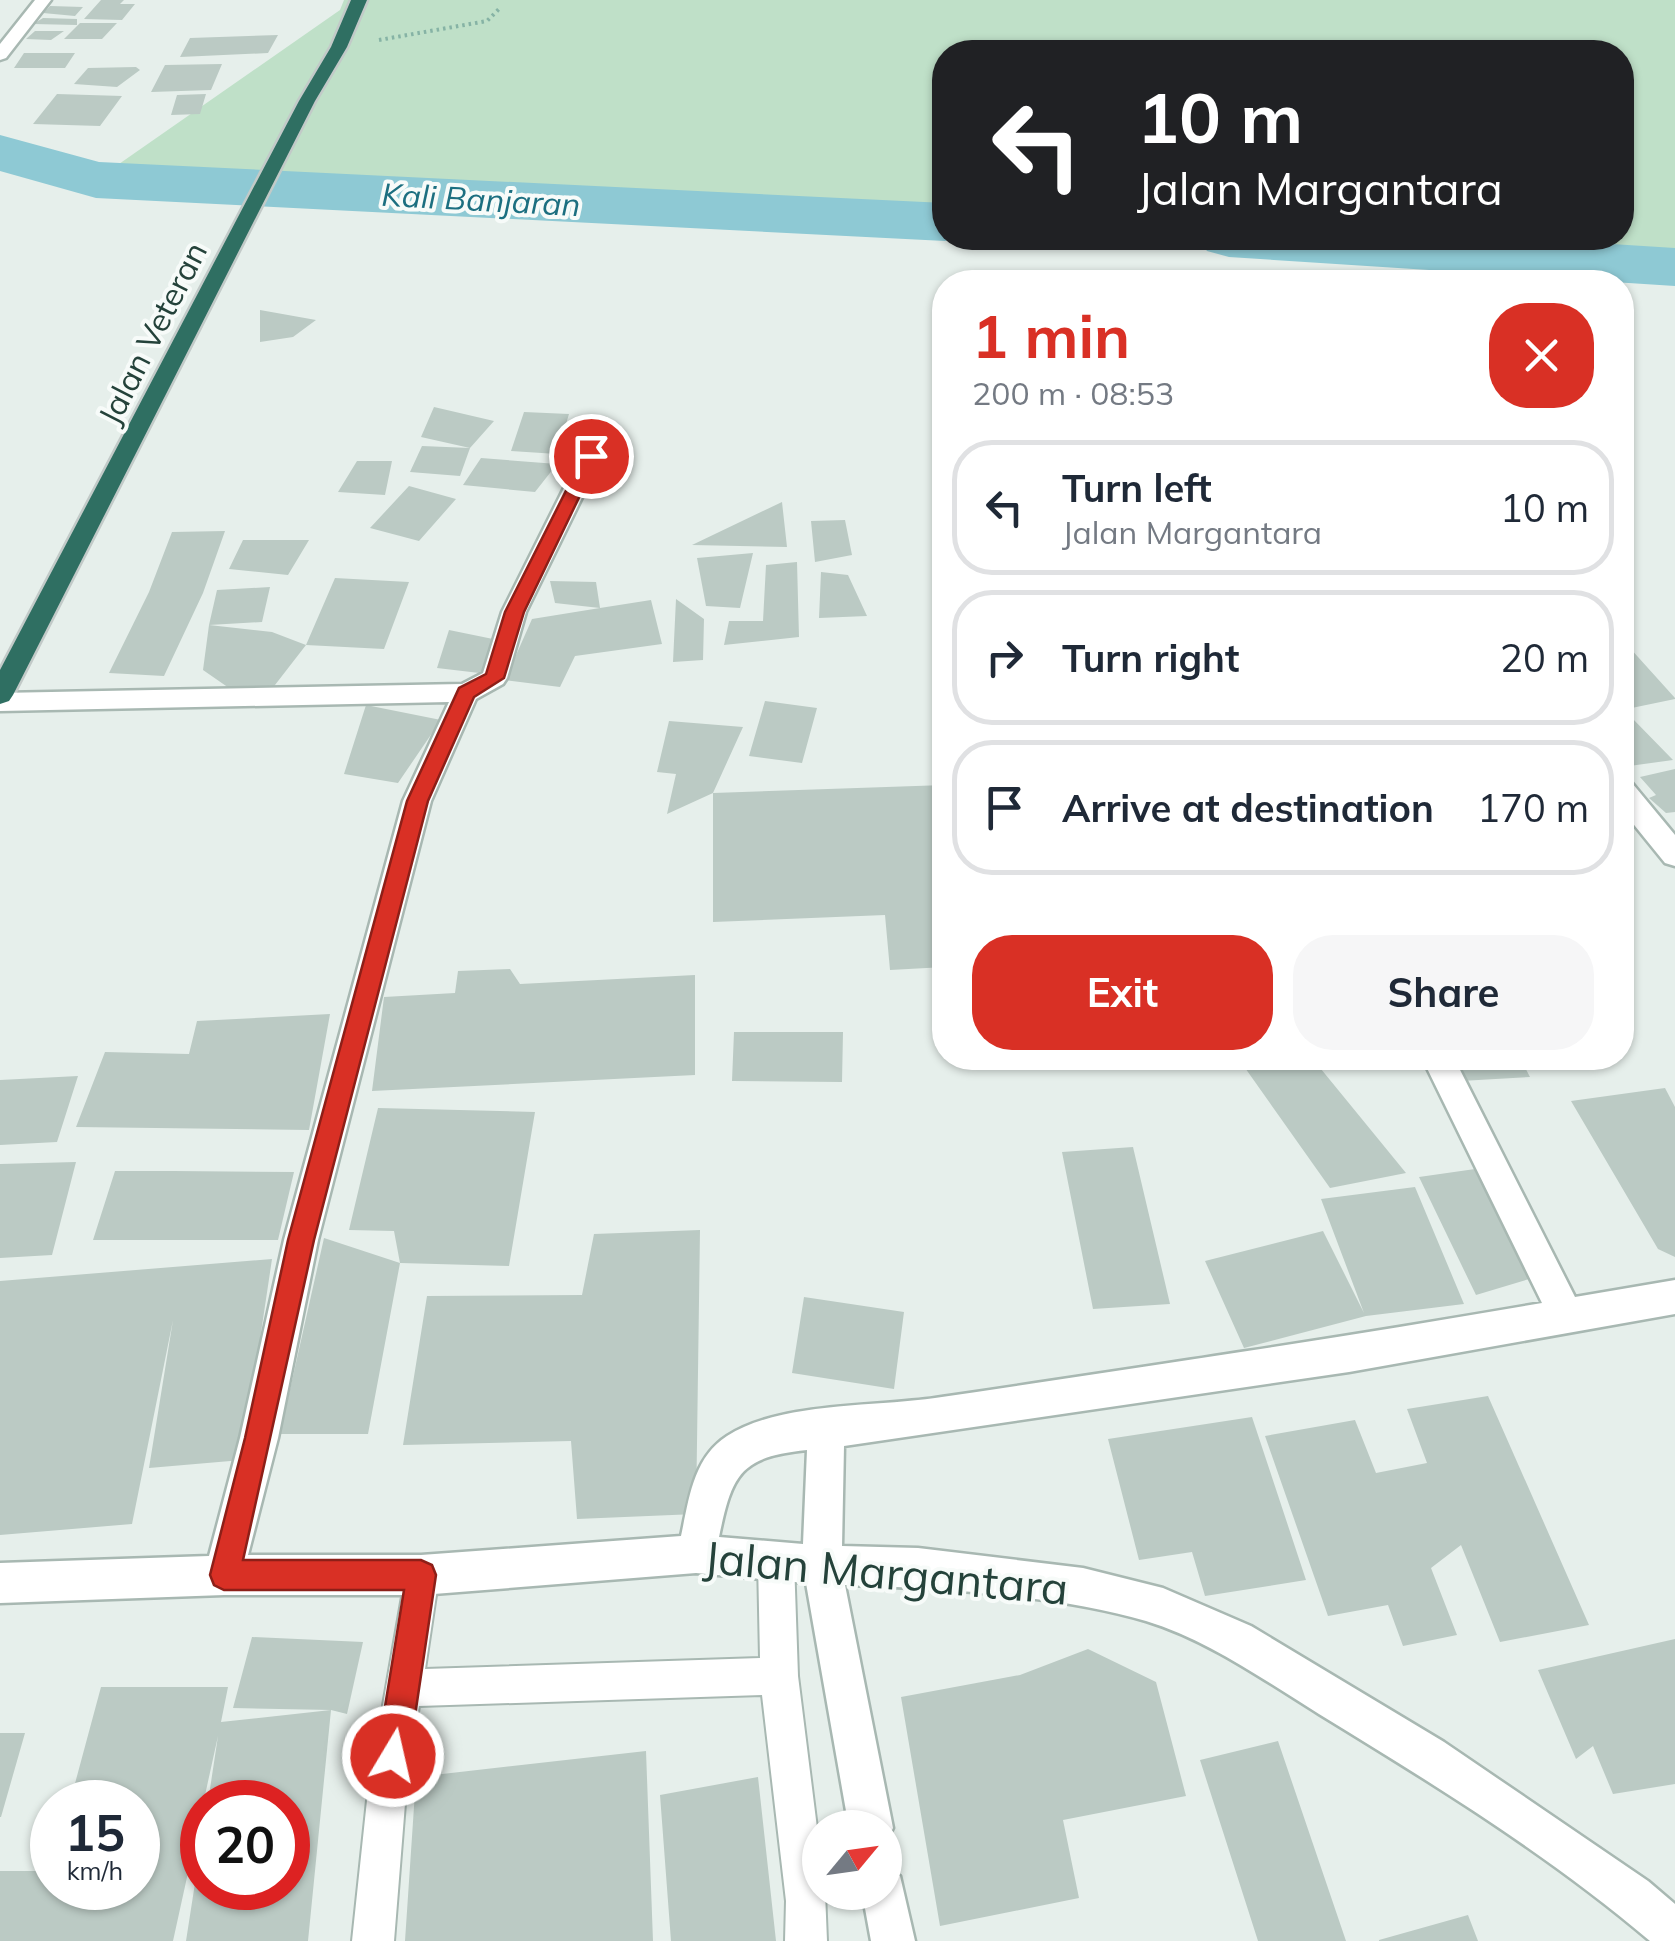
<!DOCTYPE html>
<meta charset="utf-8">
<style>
body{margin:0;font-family:Mulish,sans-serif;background:#f6f6f7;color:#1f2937;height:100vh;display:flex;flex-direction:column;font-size:38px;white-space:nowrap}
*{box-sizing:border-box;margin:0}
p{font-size:32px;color:#747a83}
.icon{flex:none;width:55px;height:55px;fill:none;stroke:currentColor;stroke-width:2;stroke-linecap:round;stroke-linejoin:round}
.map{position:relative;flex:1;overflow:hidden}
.panel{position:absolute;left:932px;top:270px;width:702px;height:800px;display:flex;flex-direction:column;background:#fff;border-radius:40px;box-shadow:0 2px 8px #0004}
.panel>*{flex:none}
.top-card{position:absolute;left:932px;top:40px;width:702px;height:210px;border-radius:40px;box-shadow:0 2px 8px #0004;background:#202124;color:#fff;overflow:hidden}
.needle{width:65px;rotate:61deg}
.fabs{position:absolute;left:802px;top:1810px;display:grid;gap:20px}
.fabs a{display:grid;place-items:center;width:100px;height:100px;border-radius:50%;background:#fff;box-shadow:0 2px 8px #0004;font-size:50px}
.speed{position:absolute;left:30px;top:1780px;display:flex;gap:20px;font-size:50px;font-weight:700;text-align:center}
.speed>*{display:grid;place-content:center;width:130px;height:130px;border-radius:50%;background:#fff;box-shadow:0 2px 8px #0004;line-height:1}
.speed small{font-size:25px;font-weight:400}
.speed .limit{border:15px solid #d22;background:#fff;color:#111}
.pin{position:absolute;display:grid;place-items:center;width:85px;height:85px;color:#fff;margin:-42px;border:5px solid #fff;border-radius:50%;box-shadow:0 2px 10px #0007}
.me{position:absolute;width:110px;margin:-55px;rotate:9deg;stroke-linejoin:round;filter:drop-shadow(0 0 8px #0008)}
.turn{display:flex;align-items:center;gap:35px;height:210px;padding:0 40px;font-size:45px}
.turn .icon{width:130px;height:130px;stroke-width:2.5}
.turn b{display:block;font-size:70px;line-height:85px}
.round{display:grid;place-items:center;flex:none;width:105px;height:105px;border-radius:40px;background:#f6f6f7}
.headline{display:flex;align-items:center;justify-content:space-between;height:170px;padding:0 40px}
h1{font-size:60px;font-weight:700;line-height:75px;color:#d93025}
.cta{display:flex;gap:20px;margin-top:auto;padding:20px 40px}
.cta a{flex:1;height:115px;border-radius:40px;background:#d93025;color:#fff;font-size:40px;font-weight:700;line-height:115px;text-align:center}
.cta a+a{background:#f6f6f7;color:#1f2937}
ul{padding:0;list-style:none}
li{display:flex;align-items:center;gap:30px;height:135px;margin:0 20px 15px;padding:0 20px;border:5px solid #e0e1e3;border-radius:40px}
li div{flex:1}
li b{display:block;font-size:38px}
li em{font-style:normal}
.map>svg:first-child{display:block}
.green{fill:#bfe0c8}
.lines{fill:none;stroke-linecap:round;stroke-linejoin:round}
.river{fill:#8ec9d4;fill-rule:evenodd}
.building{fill:#bbcac4}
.lane-casing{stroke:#a8b8b2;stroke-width:4}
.street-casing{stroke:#a8b8b2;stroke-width:5}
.highway-casing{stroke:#c2cac8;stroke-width:5}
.path{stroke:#86b3a5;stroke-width:4;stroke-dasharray:2.5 4;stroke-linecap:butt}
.lane{fill:#fff;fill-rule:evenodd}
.street{fill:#fff;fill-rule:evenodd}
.highway{fill:#2f6f62;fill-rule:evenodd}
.route{fill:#d93025;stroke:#8d1f18;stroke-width:2.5}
.labels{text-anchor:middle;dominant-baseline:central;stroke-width:8;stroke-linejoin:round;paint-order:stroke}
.far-water-label{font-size:32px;font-style:italic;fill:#1c6f80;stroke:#f7fbf9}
.far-street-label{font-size:32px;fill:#24423a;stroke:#f7fbf9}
.near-street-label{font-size:45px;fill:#24423a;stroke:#f7fbf9}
</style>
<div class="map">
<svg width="1675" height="1941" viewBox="0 0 1675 1941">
<rect width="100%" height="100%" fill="#e6efeb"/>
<path class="green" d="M344 0H1675V267L1229 238H1622V52H945V222L96 180 340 10Z"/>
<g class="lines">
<path class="river" d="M0 135 99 162 945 203V238H957L945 241 96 198 0 171Z
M1198 238H1515L1675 248V286L1229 257 1207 251Z"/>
</g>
<path class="building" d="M101 0H124L120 4H135L122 20 84 19Z
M50 6 83 7 75 16 43 13Z
M43 18 77 19V25L33 24Z
M80 23H117L102 39H64Z
M35 31H64L51 40 26 39Z
M278 35 268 53 180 57 190 38Z
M24 53H75L65 68H14Z
M222 64 211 90 151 92 165 65Z
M136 67 140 70 117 87 74 84 88 68Z
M57 94 122 96 100 126 33 124Z
M206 94 200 114 171 115 177 95Z
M260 310 316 320 293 337 260 342Z
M434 407 494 421 470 448 421 437Z
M524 412 569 414 557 454 511 451Z
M422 446 470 448 460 476 410 472Z
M481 458 557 464 535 492 463 485Z
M357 461H392L385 495 338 492Z
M409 486 456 499 419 541 370 528Z
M782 502 787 547 692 545Z
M845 520 852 555 815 562 811 521Z
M225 531 203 593 164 676 109 673 149 592 172 532Z
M243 540H309L288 575 229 569Z
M753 553 740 608 706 606 697 558Z
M797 562 799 637 724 645 729 621H763L766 565Z
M821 572 848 575 867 616 819 618Z
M335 578 409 582 384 649 306 645Z
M550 581 596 582 600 608 651 600 662 644 575 656 560 687 505 680 532 619 600 608 555 603Z
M270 587 262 622 209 625 272 632 306 645 268 694 229 688 203 670 209 625 217 590Z
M676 599 704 619 703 660 673 662Z
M449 630 493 639 488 674 437 668Z
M1629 647 1675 698V699L1622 710V648Z
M765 701 817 708 802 763 749 756Z
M366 705 441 720 398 783 344 774Z
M1631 717 1673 760 1622 767V718Z
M669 721 743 727 713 793 667 814 676 774 657 772Z
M1675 769V812L1666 813 1649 798 1656 795 1640 777Z
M945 785V967L890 970 885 915 713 922V793Z
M510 969 520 984 695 975V1075L372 1091 384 997 455 993 458 971Z
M330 1014 309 1130 76 1127 105 1052 189 1054 197 1021Z
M734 1032H843L842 1082 732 1081Z
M1260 1058H1312L1406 1173 1330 1188 1243 1065Z
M1451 1058H1520L1530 1077 1461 1081Z
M78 1076 57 1142 0 1145V1080Z
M1665 1088 1675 1107V1257L1658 1249 1571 1101Z
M378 1108 535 1112 509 1266 400 1263 394 1231 349 1230Z
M1133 1147 1170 1304 1093 1309 1062 1152Z
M76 1162 52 1255 0 1258V1164Z
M1475 1169 1539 1276 1476 1295 1419 1177Z
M115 1171H173L294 1172 278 1240H93Z
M1415 1187 1464 1304 1366 1316 1244 1348 1205 1261 1323 1231 1364 1313 1321 1199Z
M700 1230 696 1514 577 1519 571 1441 403 1445 427 1296 582 1295 594 1234Z
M324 1238 400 1263 368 1434H280Z
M272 1259 242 1460 149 1468 173 1320 132 1524 0 1535V1281Z
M804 1297 904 1312 894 1389 792 1373Z
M1488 1396 1589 1625 1500 1642 1461 1545 1431 1568 1457 1635 1403 1646 1388 1605 1328 1616 1265 1436 1355 1420 1376 1473 1427 1463 1407 1409Z
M1252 1417 1306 1580 1205 1596 1192 1552 1139 1560 1108 1439Z
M252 1637 363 1642 347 1714 331 1710 233 1708Z
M1675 1639V1784L1613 1794 1593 1746 1576 1759 1538 1670Z
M1088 1649 1156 1682 1186 1796 1063 1820 1079 1898 940 1926 901 1697 1020 1675Z
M101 1687H228L221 1722 331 1710 308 1941H186L200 1851 202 1888H288V1802H208L218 1736 173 1941H0V1871H52V1888H138V1802H70Z
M0 1733H25L1 1817H0Z
M1278 1741 1346 1941H1258L1200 1760Z
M646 1751 653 1941H405L416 1777Z
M758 1777 776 1941H671L660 1795Z
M1468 1915 1478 1941H1379V1940Z"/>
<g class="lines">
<g class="lane-casing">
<path id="lane" d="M776 1543 789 1548 794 1561 798 1676 820 1852V1892H825L827 1941H785L786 1901 762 1695 419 1706 406 1791 394 1941H352L368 1791 408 1562 421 1557 434 1562 439 1575 425 1669 760 1658 758 1561 763 1548Z"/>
</g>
<g class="street-casing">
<path id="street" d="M35 0H51L6 58 0 60V44Z
M606 419 617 426 526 612 507 678 503 684 476 699 431 801 318 1240 278 1438 248 1555H421L681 1536C689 1499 693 1458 727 1436 780 1402 873 1407 935 1398 1137 1368 1340 1338 1542 1303L1422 1058H1454L1575 1297 1675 1280V1314L1349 1372 844 1446 842 1546 918 1548 1083 1568 1163 1588 1251 1626 1444 1742 1648 1881 1675 1904V1941H1650C1549 1855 1432 1783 1319 1714 1264 1680 1208 1640 1146 1621 1059 1595 937 1588 845 1585L893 1828 885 1844V1828H849L806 1583 696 1573 421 1595H224L0 1603V1563L209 1556 240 1438 284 1240 403 801 449 702 0 711V693L462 684 483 673 502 612 595 426ZM807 1450 803 1544 719 1537C732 1474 740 1457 807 1450Z
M1622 780 1632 783 1675 835V866L1665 863 1622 810Z
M885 1870 900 1876 915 1941H871L862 1892H885Z"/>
</g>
<g class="highway-casing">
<path id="highway" d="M351 0H367L347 47 315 101 13 695 9 701 0 704V670L299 101 331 47Z"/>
</g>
<path class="path" d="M379 40 487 21 501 7"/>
<use href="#lane" class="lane"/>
<use href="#street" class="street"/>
<use href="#highway" class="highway"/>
</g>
<path class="route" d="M585 453 599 456 524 612 504 678 474 697 428 801 314 1240 243 1560H421L432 1565 436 1575 409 1756 404 1768 393 1772 381 1768 377 1756 404 1590H224L214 1585 210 1575 245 1438 288 1240 407 801 459 688 486 674 505 612Z"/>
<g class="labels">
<g class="far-water-label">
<text transform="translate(481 199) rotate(3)">Kali Banjaran</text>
</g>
<g class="far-street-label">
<text transform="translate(152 333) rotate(-63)">Jalan Veteran</text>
</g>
<g class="near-street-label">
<text transform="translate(886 1572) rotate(5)">Jalan Margantara</text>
</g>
</g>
</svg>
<div class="fabs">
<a><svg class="needle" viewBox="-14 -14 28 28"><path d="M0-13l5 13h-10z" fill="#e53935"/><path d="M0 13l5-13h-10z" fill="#747a83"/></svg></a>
</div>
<div class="speed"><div>15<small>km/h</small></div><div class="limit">20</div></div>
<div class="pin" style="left:591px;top:456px;background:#d93025"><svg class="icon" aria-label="arrive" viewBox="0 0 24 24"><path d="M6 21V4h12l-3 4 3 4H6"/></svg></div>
<svg class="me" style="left:393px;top:1756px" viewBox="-20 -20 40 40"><circle r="17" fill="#d93025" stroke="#fff" stroke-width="3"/><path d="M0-11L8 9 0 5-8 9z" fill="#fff"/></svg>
<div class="top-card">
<div class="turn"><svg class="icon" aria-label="left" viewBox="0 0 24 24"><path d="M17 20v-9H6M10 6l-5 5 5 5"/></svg><div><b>10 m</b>Jalan Margantara</div></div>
</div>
<section class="panel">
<div class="headline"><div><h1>1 min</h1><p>200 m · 08:53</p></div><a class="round" style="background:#d93025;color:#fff"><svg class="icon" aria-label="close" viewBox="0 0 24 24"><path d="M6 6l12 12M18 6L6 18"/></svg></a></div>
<ul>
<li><svg class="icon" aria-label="left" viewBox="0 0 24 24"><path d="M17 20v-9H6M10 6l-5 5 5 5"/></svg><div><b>Turn left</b><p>Jalan Margantara</p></div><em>10 m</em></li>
<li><svg class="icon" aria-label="right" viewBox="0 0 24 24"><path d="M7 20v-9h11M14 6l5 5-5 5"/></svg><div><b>Turn right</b></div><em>20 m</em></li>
<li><svg class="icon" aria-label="arrive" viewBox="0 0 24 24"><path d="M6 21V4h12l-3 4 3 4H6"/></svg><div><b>Arrive at destination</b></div><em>170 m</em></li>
</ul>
<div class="cta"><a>Exit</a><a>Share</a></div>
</section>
</div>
